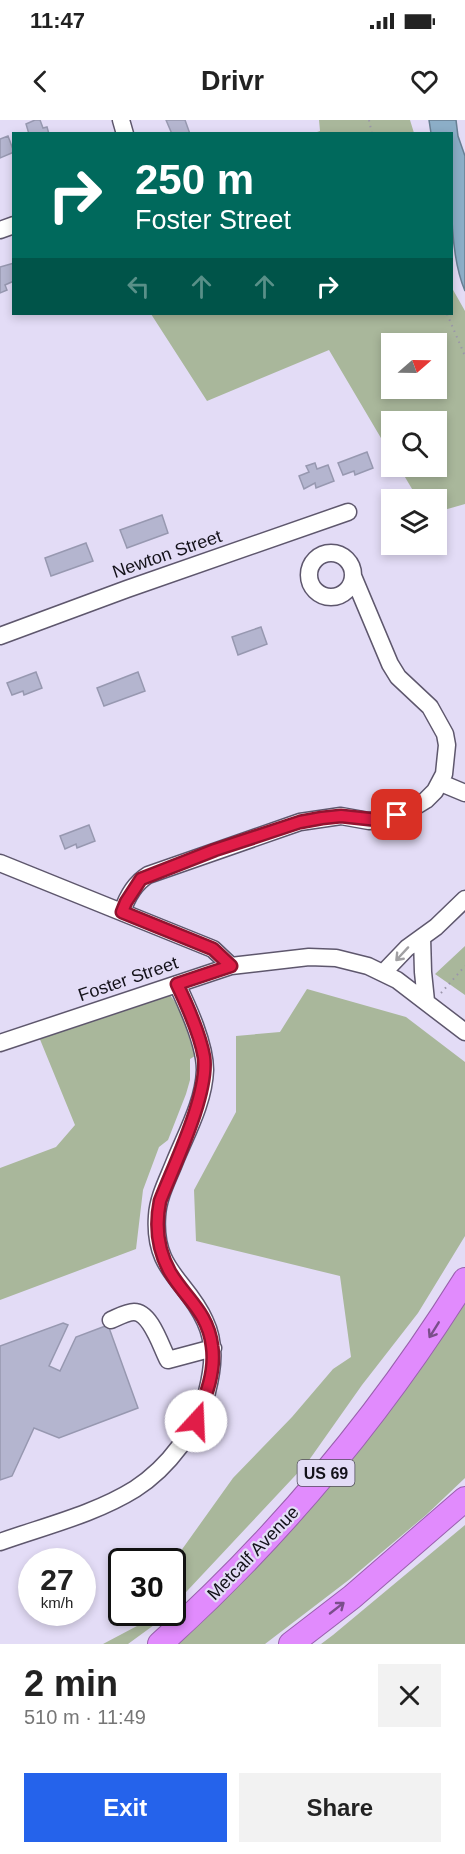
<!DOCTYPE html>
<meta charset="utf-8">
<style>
body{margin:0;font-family:Helvetica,sans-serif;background:#f2f2f2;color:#222;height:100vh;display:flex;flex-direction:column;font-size:22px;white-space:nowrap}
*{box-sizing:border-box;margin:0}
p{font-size:20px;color:#767676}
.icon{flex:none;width:33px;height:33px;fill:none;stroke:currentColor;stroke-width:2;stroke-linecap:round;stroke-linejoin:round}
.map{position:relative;height:1524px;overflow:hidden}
.details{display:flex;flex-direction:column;background:#fff;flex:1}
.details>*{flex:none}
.hud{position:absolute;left:12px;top:12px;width:441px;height:183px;border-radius:0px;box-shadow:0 3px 9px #0003;background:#00695c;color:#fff;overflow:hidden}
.needle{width:39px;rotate:70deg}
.buttons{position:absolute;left:381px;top:213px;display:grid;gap:12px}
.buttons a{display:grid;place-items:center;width:66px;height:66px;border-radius:0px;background:#fff;box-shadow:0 3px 9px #0003;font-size:30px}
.speed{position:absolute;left:18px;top:1428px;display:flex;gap:12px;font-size:30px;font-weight:700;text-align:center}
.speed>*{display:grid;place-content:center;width:78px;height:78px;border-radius:50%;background:#fff;box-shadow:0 3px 9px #0003;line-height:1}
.speed small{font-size:15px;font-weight:400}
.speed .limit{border:3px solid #111;border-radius:9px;background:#fff;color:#111}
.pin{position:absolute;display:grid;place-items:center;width:51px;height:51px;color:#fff;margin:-26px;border-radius:12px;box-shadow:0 3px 9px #0006}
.me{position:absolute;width:66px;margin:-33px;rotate:20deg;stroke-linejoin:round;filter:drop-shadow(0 0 4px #0008)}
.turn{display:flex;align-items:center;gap:21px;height:126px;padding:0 24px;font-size:27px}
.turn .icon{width:78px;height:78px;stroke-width:2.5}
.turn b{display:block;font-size:42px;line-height:51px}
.lanes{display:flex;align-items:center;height:57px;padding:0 24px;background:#0003;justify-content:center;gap:30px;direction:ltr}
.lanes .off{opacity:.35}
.round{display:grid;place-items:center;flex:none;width:63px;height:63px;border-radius:0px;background:#f2f2f2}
.headline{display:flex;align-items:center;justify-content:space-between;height:102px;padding:0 24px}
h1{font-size:36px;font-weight:700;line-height:45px}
.button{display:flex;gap:12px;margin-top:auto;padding:12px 24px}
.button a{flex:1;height:69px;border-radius:0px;background:#2563eb;color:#fff;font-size:24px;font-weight:700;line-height:69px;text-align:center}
.button a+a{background:#f2f2f2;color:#222}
.status{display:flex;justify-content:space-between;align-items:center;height:42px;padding:0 30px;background:#fff;direction:ltr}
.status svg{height:16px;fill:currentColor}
header{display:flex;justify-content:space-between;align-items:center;height:78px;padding:0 24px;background:#fff;font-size:27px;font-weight:700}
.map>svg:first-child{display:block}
.green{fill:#a9b79b;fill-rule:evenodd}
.water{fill:#8caec7;stroke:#687f93;stroke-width:1.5}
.building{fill:#b4b5cf;stroke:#9798b0;stroke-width:1.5}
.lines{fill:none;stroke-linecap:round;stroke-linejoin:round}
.minor-casing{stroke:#5e576d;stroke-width:19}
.highway-casing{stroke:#9960ad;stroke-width:26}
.path{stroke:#9a95a9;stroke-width:2;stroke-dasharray:1.5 4.5;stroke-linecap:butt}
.minor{stroke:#fff;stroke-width:16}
.highway{stroke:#e18bfd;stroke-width:24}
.oneway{stroke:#a1a0a3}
.oneway2{stroke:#7a4e8b}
.route-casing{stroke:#92132f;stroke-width:15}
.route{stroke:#e11d48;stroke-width:10}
.labels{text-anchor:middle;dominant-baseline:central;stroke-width:4.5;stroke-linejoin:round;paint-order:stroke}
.shield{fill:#e3dcf6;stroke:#514e5b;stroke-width:1.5}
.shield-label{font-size:16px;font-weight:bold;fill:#131119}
.street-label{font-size:18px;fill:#131119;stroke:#e3dcf6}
</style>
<div class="status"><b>11:47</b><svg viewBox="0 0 49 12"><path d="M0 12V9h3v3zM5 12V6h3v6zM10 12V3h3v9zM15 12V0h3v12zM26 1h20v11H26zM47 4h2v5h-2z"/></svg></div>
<header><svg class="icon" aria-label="back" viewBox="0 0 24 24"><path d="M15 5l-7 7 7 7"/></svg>Drivr<svg class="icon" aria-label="heart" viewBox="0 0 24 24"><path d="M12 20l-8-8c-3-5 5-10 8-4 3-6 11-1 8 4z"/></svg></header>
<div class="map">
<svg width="465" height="1524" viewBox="0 0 465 1524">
<rect width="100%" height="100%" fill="#e3dcf6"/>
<path class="green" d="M319 0H410L414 13H314L320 11Z
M452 168 465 191V384L437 392 436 380 418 379 399 347 436 346V302H392L391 335 329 230 207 281 151 194H452ZM392 224H436V268H392Z
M465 826V875L435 854Z
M307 869 406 897 465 942V1116L418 1193 362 1265 307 1343 173 1486V1442L233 1358 292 1297 333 1249 351 1237 340 1156 196 1121 194 1070 236 992V916L280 912Z
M170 875 180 889 195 936 190 939V960L186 974 168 1020 159 1027 143 1070 136 1129 0 1180V1048L56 1027 75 1005 39 917Z
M465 1177V1358L426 1395 350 1459 265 1524H174Z
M465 1405V1524H321L333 1515Z
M144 1493H166L154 1505 128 1524H103L137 1506Z"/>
<path class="water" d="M429 0H456L458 16 465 36V171C447 129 452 60 452 14L431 13Z"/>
<path class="building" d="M35 0H40L43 8 47 7 49 14H29L26 4Z
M166 0H185L190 14H172Z
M8 16 14 32 0 38V19Z
M14 143V161L5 165 7 170 0 173V147Z
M367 332 373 348 355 355 354 351 343 355 338 343Z
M315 343 317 349 328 345 334 361 316 368 315 363 304 369 299 356 309 352 306 346Z
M162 395 168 413 127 428 120 410Z
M86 423 93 441 51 456 45 438Z
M261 507 267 524 238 535 232 517Z
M36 552 42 568 24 575 23 571 12 575 7 563Z
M138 552 145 571 104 586 97 568Z
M89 705 95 721 77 728 76 724 65 729 60 716Z
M63 1203 68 1205 49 1246 60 1251 76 1217 108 1205 138 1288 59 1318 34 1308 12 1356 0 1360V1226Z"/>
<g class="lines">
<g class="minor-casing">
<path id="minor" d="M121 0 125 14
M0 110 14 105
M309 455a22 22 0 1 1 44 0a22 22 0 1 1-44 0Z
M0 516 127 469 348 392
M441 663 465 673
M0 743 213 829 231 846
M122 792C127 777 135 763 148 755L300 702 341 696 369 701 385 699 408 691 426 680 435 671 444 654 447 625 445 614 430 587 398 557 390 544 353 456
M422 817 423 852 426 881
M383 853 407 828 436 807 465 779
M0 923 231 846 309 837 336 838 368 846 397 860 465 912
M111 1200C118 1197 127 1192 134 1192 151 1192 161 1227 168 1240L213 1228
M0 1422C45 1406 95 1394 135 1369 169 1347 196 1310 207 1272 213 1248 216 1224 205 1201 187 1160 153 1151 157 1096 158 1077 168 1059 175 1041 187 1012 204 981 205 950 205 924 188 887 177 864"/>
</g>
<g class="highway-casing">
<path id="highway" d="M160 1524C279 1417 380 1296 465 1160
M291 1524 352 1477 465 1379"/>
</g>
<path class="path" d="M369 0 372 14
M447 194 465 236
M441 873 465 846"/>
<use href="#minor" class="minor"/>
<use href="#highway" class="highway"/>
</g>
<defs><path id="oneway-shaft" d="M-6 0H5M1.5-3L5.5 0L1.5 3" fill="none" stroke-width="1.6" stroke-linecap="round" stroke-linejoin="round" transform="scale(1.5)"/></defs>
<use class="oneway" href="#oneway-shaft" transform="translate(402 834) rotate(133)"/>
<g class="oneway2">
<use href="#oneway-shaft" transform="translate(434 1210) rotate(122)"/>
<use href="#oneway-shaft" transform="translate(337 1488) rotate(-38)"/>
</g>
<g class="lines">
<g class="route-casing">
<path id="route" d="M196 1301C205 1278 216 1252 212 1226 208 1192 186 1179 170 1152 157 1129 155 1106 160 1081 174 1045 209 974 204 937 200 914 187 885 177 864L231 846 213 829 122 792 126 782 141 759 215 730 300 702 322 698 341 696 378 700 397 695"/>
</g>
<use href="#route" class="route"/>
</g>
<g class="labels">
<rect class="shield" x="297.5" y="1340" width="57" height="26" rx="4.5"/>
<g class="shield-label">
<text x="326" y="1353">US 69</text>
</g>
<g class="street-label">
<text transform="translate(167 434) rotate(-19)">Newton Street</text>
<text transform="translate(128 859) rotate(-19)">Foster Street</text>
<text transform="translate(253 1433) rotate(-46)">Metcalf Avenue</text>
</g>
</g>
</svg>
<div class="buttons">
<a><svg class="needle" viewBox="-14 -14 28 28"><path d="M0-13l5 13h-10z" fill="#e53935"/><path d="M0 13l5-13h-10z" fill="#767676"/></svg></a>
<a><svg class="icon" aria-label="search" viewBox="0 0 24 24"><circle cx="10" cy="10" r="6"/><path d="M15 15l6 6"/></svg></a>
<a><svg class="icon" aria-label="layers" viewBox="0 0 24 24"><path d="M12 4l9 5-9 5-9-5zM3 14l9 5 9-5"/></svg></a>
</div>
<div class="speed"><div>27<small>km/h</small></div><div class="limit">30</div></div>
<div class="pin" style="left:397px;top:695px;background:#d93025"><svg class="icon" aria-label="arrive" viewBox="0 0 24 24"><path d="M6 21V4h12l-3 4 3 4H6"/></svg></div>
<svg class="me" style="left:196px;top:1301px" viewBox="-20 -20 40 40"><circle r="19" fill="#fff"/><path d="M0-13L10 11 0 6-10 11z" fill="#e11d48"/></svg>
<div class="hud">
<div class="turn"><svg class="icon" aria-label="right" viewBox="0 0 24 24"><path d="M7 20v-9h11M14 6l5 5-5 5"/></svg><div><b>250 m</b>Foster Street</div></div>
<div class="lanes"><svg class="icon off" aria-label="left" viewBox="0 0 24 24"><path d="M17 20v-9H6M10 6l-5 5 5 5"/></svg><svg class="icon off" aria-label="ahead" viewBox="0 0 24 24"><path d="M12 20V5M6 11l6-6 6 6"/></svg><svg class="icon off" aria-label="ahead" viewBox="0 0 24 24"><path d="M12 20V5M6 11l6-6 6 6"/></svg><svg class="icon" aria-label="right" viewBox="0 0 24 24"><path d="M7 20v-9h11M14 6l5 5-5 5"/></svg></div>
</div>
</div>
<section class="details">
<div class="headline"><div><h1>2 min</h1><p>510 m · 11:49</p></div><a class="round"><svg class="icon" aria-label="close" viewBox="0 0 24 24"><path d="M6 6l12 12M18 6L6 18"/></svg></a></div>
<div class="button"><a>Exit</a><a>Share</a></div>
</section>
